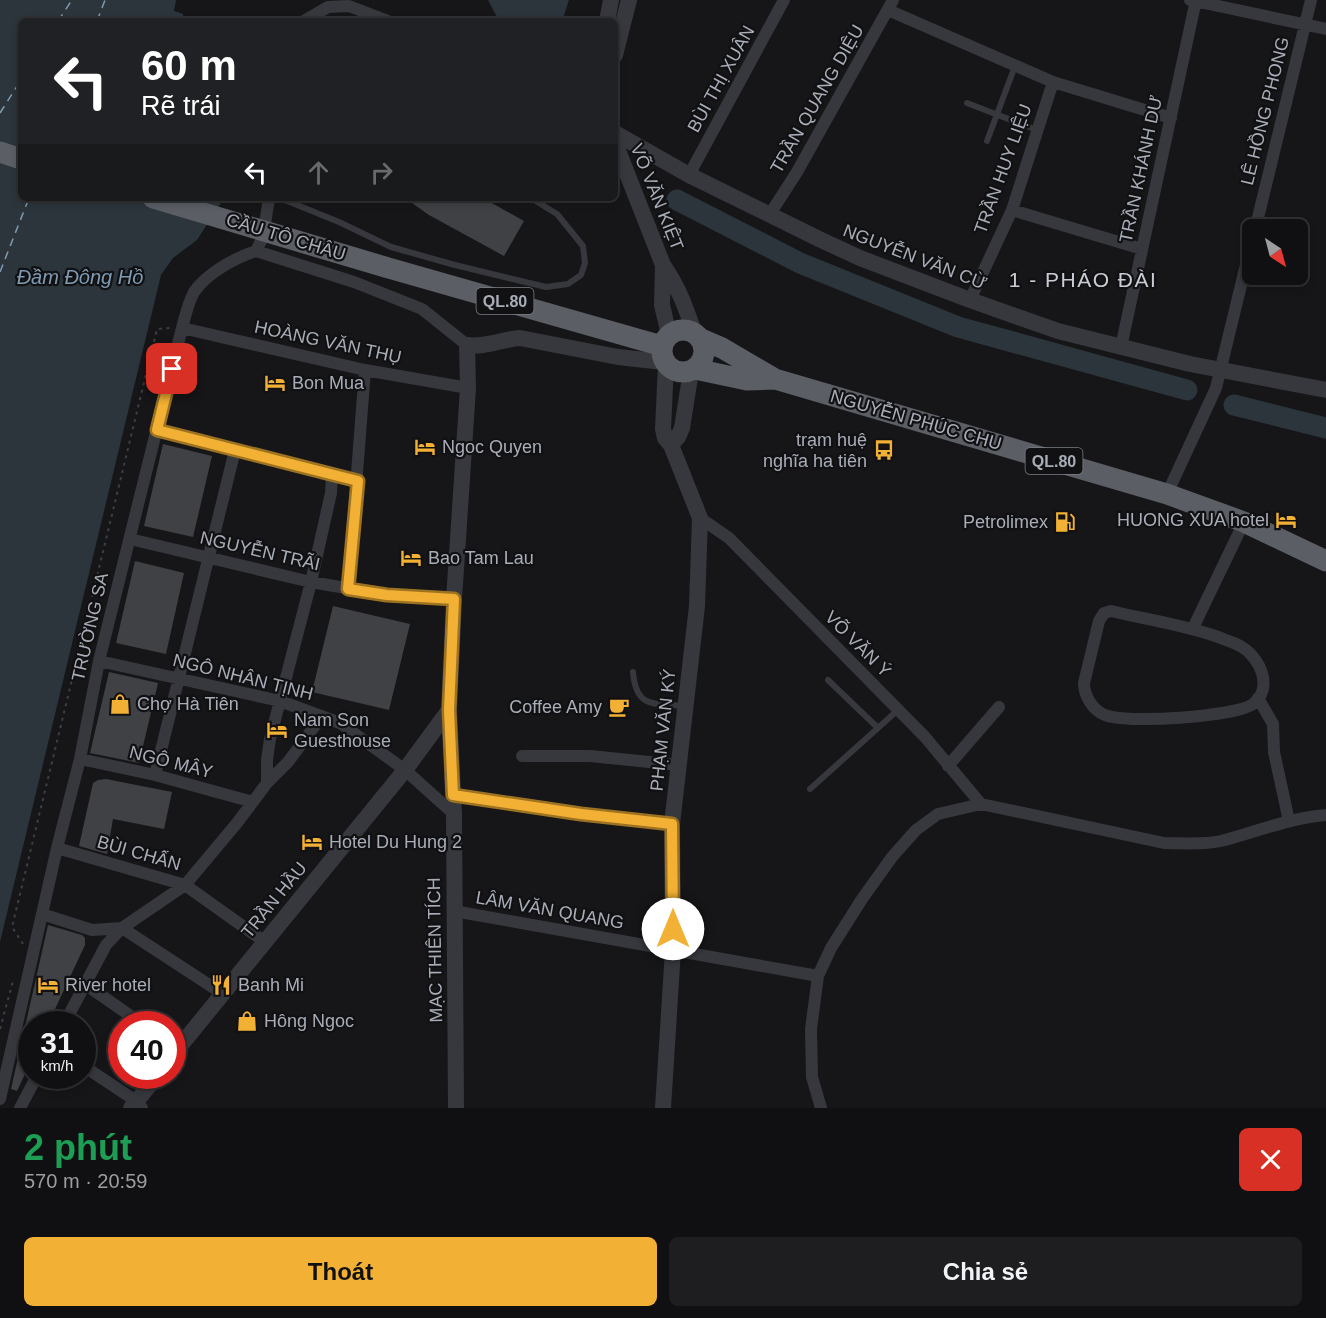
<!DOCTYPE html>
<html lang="vi">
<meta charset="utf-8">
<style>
body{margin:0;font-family:Helvetica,sans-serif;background:#1e1e20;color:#f1f3f6;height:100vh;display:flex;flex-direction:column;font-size:22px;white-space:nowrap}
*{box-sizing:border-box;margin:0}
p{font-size:20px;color:#9c9d9f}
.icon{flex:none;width:33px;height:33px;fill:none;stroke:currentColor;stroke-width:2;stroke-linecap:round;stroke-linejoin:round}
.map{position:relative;height:1108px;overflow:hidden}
.panel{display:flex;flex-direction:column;background:#101012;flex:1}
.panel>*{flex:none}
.hud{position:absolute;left:18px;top:18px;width:600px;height:183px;border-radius:9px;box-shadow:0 3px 9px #0003,0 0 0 2px #303032;background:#202124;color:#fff;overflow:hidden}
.needle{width:39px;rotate:144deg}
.buttons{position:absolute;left:1242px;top:219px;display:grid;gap:12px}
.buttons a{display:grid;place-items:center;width:66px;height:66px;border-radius:9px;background:#101012;box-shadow:0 3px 9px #0003,0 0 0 2px #303032;font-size:30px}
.speed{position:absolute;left:18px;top:1011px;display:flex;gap:12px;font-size:30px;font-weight:700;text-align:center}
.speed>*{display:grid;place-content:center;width:78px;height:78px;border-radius:50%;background:#101012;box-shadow:0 3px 9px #0003,0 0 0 2px #303032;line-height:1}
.speed small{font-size:15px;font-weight:400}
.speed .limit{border:9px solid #d22;background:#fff;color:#111}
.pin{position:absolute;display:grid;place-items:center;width:51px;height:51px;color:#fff;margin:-26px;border-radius:12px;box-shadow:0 3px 9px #0006}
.me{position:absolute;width:66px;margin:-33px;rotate:0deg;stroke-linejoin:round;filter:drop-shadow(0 0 4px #0008)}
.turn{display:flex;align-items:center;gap:21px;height:126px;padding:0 24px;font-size:27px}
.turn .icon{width:78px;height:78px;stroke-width:2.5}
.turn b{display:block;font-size:42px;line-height:51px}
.lanes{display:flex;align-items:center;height:57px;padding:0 24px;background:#0003;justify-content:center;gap:30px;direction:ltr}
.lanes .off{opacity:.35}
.round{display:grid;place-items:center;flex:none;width:63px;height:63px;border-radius:9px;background:#1e1e20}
.summary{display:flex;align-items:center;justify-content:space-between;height:102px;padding:0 24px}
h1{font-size:36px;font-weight:700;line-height:45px;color:#1e9e55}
.primary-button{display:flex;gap:12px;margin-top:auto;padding:12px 24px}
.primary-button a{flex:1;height:69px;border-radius:9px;background:#f2b134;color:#111;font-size:24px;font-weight:700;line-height:69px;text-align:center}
.primary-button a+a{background:#1e1e20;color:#f1f3f6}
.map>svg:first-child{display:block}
.water{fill:#2c353c}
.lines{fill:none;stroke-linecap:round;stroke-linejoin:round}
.river{stroke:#2c353c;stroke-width:21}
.ferry{stroke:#7f9bb3;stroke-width:1.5;stroke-dasharray:8 6;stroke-linecap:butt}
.building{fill:#404145}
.path{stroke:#3d3f44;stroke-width:2;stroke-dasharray:3 4.5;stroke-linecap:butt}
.service{stroke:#37383d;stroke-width:6}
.minor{stroke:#37383d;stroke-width:12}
.tertiary{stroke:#37383d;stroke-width:16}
.trunk{stroke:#5b5e65;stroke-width:21}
.trunk-bridge{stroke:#5b5e65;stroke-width:21}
.route-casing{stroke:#9d7322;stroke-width:15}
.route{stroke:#f2b134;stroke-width:10}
.labels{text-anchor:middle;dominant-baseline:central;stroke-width:4.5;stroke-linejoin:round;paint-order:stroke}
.shield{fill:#111113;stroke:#7b7e86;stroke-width:1.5}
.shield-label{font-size:16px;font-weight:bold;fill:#a8adb8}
.street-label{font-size:18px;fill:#a8adb8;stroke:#111113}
.poi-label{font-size:18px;fill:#a8adb8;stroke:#111113;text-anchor:start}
.water-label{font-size:20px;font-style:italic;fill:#7f9bb3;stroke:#111113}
.quarter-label{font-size:21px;letter-spacing:1.5px;fill:#c9ccd4;stroke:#111113}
</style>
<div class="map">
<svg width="1326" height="1108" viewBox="0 0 1326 1108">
<rect width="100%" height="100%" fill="#161618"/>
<path class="water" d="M0 0H176L174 11 183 14V21H21V198H224L197 240 173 258 161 275 0 942Z
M488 0H569L562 21H499Z"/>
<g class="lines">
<path class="river" d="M677 200 800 263 958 327 1187 390
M1234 405 1326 428"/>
<path class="ferry" d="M58 21 72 0
M97 21 105 0
M0 113 21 80
M0 272 29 198"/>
</g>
<path class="building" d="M405 198H483L524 221 504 256 429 215Z
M163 444 212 456 193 537 144 526Z
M135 561 184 573 166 654 116 643Z
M333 606 410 624 389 710 312 692Z
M109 672 158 683 139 763 90 753Z
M106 779 172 792 164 829 113 819 107 854 79 846 93 783 98 780Z
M48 925 82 935 85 938V945L48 1024H32V1059L17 1091 11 1089Z"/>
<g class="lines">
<path class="path" d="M23 944 12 927 157 329 170 328
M0 1029 13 981"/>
<path class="service" d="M967 103 1037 130
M987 141 1015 66
M280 198 339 222 391 247 455 265 546 287 568 284 581 275 585 263 583 246 557 214 531 198
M633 672C636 709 654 703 684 706
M828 680 878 728
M810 789 898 710"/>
<path class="minor" d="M1190 0 1326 29
M888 10 1053 82 1171 118
M304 21 328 7 349 6 388 21
M689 175 784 0
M1012 210 1142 249
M770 214 797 172 893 0
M1255 230 1311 0
M256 251 354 282 422 309 467 345
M970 300 1012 210 1053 82
M182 328 365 370 468 388
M1121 347 1196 0
M157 430 358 481
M1167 494 1216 388 1252 240
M700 518 729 538 925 737 981 804
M130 539 311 582 387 595 454 599
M348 589 365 370
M1111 611C1148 620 1185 625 1221 638 1228 641 1236 643 1242 647 1260 658 1274 688 1253 704 1235 717 1126 724 1105 715 1092 710 1084 695 1084 683L1099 621 1104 613Z
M1193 628 1244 522
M99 661 280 701 340 723 405 770 454 814
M1258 698 1273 724 1274 752 1289 821
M522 756H590L679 765
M80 759 155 775 253 802
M948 766 999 707
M155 775 235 450
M267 783V760L270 739 311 582 331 493 332 475
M453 795 581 814 672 824
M57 848 185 885 265 942
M454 911 818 976
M42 914 92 930 122 928 223 994
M85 984 142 1024
M64 1024 106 945 122 928 185 885 237 823 267 783 288 762 322 716
M82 1065 136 1101 142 1108
M0 1099 57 848 80 759 99 661 182 328C185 317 188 303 194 292 207 273 235 258 256 251L263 237 269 198
M20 1108 37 1076
M821 1108 812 1077 811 1029 818 976 831 948 862 899 892 857 916 830 938 814 981 804 1164 843C1182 843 1203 845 1221 841 1256 832 1289 818 1326 815"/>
<path class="tertiary" d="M607 21 611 0
M615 55 629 0
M615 133 689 175 819 239 860 258 970 300 1058 331 1190 364 1326 390
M615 143 663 265C678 286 686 308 694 332
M663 265 662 305 669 335
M671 445 678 437 682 428 691 371
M172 1056 405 770 449 710
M131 1108 157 1076
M456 1108 454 814 449 710 454 599 468 388 467 345C485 348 502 339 520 338L618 357 664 362
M663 1108 673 950 672 824 697 606 700 518 671 445 665 438 663 429 666 364"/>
<path class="trunk" d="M0 152 21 159
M385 267 662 346
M662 351a21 21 0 1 1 42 0a21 21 0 1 1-42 0Z
M701 339 722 348 775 379 1167 494 1244 522 1326 561
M695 369 747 380 775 379"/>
<path class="trunk-bridge" d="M153 198 385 267"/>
</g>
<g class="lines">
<g class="route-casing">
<path id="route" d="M172 369 157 430 358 481 348 589 387 595 454 599 449 710 453 795 581 814 672 824 673 929"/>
</g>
<use href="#route" class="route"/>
</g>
<defs>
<g id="hotel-bare" transform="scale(1.62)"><path d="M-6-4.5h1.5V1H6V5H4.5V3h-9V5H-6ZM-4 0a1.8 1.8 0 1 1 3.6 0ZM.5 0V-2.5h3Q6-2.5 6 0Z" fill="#f2b134" stroke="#111113" stroke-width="2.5" paint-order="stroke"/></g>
<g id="bus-bare" transform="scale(1.62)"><path d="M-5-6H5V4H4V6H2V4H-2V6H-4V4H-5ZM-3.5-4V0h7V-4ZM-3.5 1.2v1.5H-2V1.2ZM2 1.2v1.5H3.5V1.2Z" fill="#f2b134" stroke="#111113" stroke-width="2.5" paint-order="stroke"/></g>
<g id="fuel-bare" transform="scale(1.62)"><path d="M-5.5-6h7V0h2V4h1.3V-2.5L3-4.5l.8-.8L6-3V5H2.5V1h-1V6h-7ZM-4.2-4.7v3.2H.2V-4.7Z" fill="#f2b134" stroke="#111113" stroke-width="2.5" paint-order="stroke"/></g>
<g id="shop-bare" transform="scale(1.62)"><path d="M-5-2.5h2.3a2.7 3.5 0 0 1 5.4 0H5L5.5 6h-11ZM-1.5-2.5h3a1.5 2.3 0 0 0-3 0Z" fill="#f2b134" stroke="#111113" stroke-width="2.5" paint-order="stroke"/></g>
<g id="cafe-bare" transform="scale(1.62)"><path d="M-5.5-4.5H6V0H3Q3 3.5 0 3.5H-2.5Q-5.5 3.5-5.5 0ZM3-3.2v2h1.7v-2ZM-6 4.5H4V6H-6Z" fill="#f2b134" stroke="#111113" stroke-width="2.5" paint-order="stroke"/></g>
<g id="restaurant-bare" transform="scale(1.62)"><path d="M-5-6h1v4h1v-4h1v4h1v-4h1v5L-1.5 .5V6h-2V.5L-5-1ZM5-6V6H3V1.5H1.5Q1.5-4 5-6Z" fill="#f2b134" stroke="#111113" stroke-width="2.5" paint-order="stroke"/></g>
</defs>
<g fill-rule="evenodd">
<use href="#hotel-bare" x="275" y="383"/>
<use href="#hotel-bare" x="425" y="447"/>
<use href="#bus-bare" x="884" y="450"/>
<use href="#hotel-bare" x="1286" y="520"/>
<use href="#fuel-bare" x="1065" y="522"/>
<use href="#hotel-bare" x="411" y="558"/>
<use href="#shop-bare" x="120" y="704"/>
<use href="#cafe-bare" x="619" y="707"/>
<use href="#hotel-bare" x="277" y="730"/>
<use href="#hotel-bare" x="312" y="842"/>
<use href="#hotel-bare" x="48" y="985"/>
<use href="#restaurant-bare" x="221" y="985"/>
<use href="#shop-bare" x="247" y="1021"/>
</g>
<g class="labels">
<g class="shield">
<rect x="476.5" y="288" width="57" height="26" rx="4.5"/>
<rect x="1025.5" y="448" width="57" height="26" rx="4.5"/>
</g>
<g class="shield-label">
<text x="505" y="301">QL.80</text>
<text x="1054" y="461">QL.80</text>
</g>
<g class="street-label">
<text transform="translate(721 79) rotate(-61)">BÙI THỊ XUÂN</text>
<text transform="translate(817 99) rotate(-60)">TRẦN QUANG DIỆU</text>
<text transform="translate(1265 111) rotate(-76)">LÊ HỒNG PHONG</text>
<text transform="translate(1003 169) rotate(-70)">TRẦN HUY LIỆU</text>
<text transform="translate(1141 169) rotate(-78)">TRẦN KHÁNH DƯ</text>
<text transform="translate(657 197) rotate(68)">VÕ VĂN KIỆT</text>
<text transform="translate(286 237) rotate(17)">CẦU TÔ CHÂU</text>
<text transform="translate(915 257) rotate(21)">NGUYỄN VĂN CỪ</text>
<text transform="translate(328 342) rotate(12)">HOÀNG VĂN THỤ</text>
<text transform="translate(916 420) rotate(16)">NGUYỄN PHÚC CHU</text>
<text transform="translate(260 551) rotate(13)">NGUYỄN TRÃI</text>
<text transform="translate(90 627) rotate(-77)">TRƯỜNG SA</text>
<text transform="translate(858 644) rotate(45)">VÕ VĂN Ý</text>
<text transform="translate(243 677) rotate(14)">NGÔ NHÂN TỊNH</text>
<text transform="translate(663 730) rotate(-84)">PHẠM VĂN KÝ</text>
<text transform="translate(171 762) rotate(14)">NGÔ MÂY</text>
<text transform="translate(139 853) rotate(16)">BÙI CHẤN</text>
<text transform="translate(274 900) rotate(-51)">TRẦN HẦU</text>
<text transform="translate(550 910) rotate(10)">LÂM VĂN QUANG</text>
<text transform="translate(435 950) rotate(-91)">MẠC THIÊN TÍCH</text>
</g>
<g class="poi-label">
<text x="292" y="383">Bon Mua</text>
<text x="867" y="440" text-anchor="end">trạm huệ<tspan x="867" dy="21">nghĩa ha tiên</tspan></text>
<text x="442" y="447">Ngoc Quyen</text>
<text x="1269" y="520" text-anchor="end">HUONG XUA hotel</text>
<text x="1048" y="522" text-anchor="end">Petrolimex</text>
<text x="428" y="558">Bao Tam Lau</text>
<text x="137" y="704">Chợ Hà Tiên</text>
<text x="602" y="707" text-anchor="end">Coffee Amy</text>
<text x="294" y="720">Nam Son<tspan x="294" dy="21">Guesthouse</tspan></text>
<text x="329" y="842">Hotel Du Hung 2</text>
<text x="65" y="985">River hotel</text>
<text x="238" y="985">Banh Mi</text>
<text x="264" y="1021">Hông Ngoc</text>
</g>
<g class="water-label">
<text x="80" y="277">Đầm Đông Hồ</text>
</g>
<g class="quarter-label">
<text x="1083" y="279">1 - PHÁO ĐÀI</text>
</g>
</g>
</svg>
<div class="buttons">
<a><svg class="needle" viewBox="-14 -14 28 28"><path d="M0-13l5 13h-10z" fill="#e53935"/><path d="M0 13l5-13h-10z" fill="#9c9d9f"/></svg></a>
</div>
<div class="speed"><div>31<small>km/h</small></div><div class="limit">40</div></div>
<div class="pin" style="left:172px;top:369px;background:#d93025"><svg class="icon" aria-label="arrive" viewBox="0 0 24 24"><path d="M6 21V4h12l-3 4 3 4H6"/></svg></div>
<svg class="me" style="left:673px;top:929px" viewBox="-20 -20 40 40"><circle r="19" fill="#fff"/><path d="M0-13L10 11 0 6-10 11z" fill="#f2b134"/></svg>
<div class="hud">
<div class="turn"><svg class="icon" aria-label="left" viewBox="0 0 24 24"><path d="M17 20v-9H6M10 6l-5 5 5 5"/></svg><div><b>60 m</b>Rẽ trái</div></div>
<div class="lanes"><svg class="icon" aria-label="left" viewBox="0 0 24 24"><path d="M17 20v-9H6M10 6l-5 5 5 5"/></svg><svg class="icon off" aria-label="ahead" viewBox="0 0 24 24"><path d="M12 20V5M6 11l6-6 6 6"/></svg><svg class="icon off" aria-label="right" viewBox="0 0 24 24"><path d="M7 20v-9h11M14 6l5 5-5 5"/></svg></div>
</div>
</div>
<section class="panel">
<div class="summary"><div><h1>2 phút</h1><p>570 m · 20:59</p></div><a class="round" style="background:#d93025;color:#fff"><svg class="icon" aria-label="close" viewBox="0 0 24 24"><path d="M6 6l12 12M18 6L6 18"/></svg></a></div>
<div class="primary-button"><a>Thoát</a><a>Chia sẻ</a></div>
</section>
